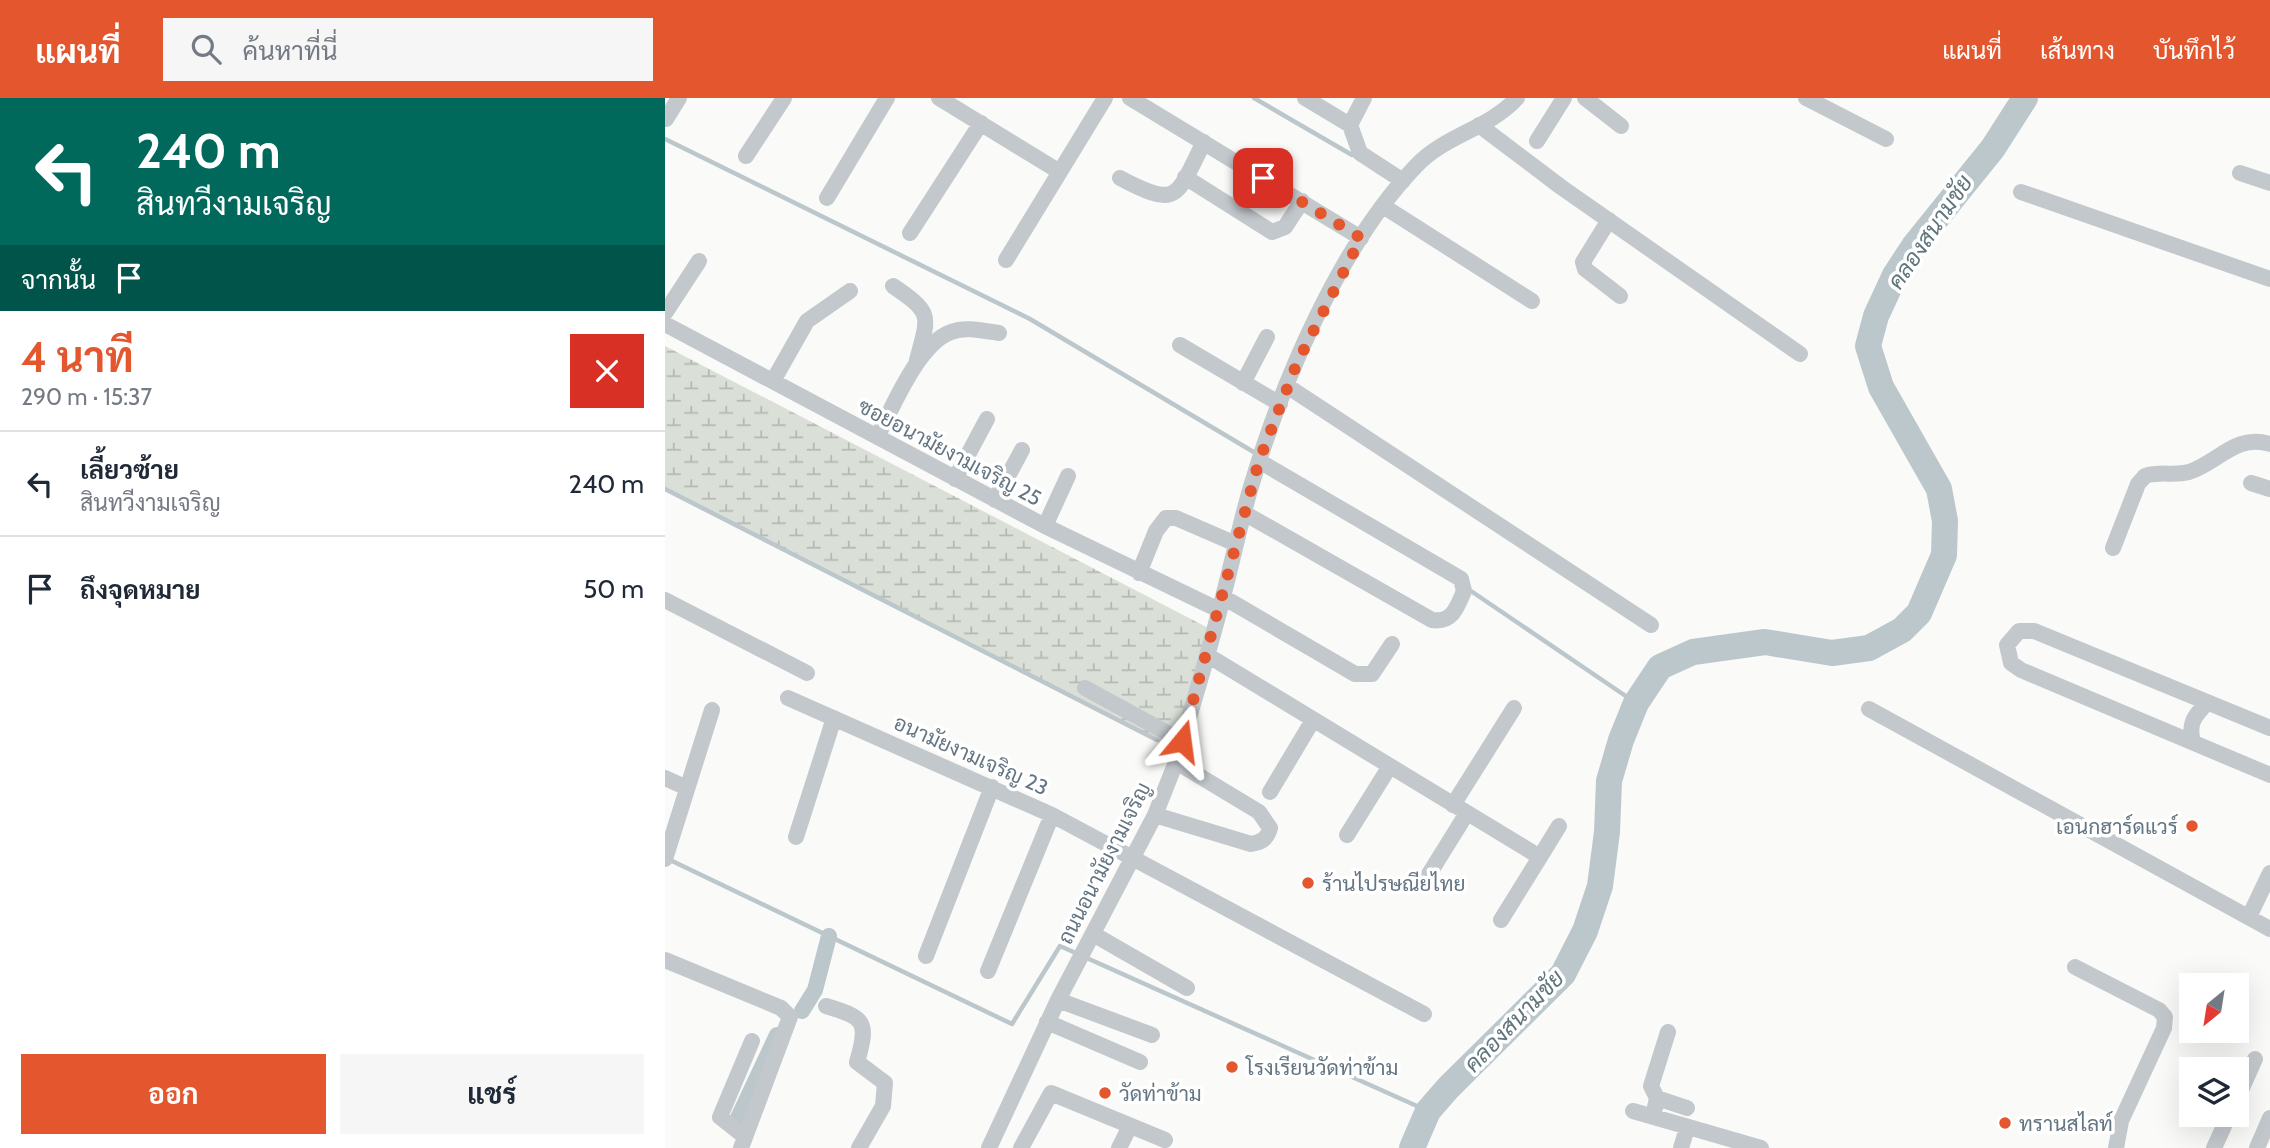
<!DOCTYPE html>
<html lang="th">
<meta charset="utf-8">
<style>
body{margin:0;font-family:Cabin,Sarabun,sans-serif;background:#f6f6f7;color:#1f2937;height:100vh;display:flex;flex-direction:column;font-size:26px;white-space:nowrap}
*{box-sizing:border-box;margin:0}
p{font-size:23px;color:#747a83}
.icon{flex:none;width:38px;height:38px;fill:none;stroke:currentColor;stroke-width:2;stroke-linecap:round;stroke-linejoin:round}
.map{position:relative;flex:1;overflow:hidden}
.panel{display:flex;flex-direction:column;background:#fff;width:665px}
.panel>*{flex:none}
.top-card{background:#00695c;color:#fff;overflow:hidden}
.needle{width:46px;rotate:210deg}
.buttons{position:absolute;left:1514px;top:875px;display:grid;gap:14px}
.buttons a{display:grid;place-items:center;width:70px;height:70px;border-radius:0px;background:#fff;box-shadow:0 7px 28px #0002;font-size:35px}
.pin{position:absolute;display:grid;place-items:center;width:60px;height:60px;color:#fff;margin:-30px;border-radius:14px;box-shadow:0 4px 10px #0006}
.me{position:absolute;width:77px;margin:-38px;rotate:16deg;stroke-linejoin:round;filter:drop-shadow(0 0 5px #0008)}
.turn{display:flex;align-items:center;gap:24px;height:147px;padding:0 21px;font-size:32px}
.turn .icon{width:91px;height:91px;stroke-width:2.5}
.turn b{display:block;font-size:49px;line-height:60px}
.then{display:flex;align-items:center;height:66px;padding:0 21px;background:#0003;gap:14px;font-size:26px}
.round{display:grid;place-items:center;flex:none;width:74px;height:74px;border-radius:0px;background:#f6f6f7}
.summary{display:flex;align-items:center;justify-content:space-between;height:119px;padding:0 21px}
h1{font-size:42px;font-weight:700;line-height:52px;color:#e4572e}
.primary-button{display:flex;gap:14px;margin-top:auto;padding:14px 21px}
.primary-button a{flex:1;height:80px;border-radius:0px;background:#e4572e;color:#fff;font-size:28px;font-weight:700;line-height:80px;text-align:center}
.primary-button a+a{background:#f6f6f7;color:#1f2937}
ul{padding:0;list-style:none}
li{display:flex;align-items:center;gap:21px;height:105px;padding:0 21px;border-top:2px solid #e0e1e3}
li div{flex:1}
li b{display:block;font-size:26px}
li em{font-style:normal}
header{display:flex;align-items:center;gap:42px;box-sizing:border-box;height:98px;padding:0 35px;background:#e4572e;color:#fff}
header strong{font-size:33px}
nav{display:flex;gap:38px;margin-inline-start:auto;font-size:24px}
.search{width:490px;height:63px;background:#f6f6f7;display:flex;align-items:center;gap:18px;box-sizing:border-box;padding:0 24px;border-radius:0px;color:#747a83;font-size:26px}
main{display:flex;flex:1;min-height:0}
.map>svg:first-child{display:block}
.wetland{fill:url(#wetland-marsh)}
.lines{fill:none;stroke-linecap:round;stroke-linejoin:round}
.stream{stroke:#bbc7cb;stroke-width:4.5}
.canal{stroke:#bbc7cb;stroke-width:16}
.river{stroke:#bbc7cb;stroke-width:26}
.minor{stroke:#c3c8cc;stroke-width:16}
.route{stroke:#e4572e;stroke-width:12;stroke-dasharray:0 21.6}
.poi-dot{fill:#e4572e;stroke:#fff;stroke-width:2.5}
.labels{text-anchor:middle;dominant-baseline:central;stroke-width:7;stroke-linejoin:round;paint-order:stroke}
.street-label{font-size:21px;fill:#657683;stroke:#fff}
.poi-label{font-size:21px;fill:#657683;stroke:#fff;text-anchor:start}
.water-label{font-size:23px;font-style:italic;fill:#60757c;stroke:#fff}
</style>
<header>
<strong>แผนที่</strong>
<div class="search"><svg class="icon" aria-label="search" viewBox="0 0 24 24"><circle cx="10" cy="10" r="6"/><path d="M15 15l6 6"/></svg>ค้นหาที่นี่</div>
<nav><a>แผนที่</a><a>เส้นทาง</a><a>บันทึกไว้</a></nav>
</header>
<main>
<section class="panel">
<div class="top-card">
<div class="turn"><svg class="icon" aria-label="left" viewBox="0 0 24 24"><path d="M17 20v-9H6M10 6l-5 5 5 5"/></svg><div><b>240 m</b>สินทวีงามเจริญ</div></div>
<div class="then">จากนั้น<svg class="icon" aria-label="arrive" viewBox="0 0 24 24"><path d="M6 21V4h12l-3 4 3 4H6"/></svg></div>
</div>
<div class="summary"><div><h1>4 นาที</h1><p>290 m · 15:37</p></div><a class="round" style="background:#d93025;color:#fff"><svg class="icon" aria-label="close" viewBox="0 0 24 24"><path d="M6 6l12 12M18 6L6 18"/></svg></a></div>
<ul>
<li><svg class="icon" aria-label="left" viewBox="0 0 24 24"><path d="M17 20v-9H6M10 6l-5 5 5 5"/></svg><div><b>เลี้ยวซ้าย</b><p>สินทวีงามเจริญ</p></div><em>240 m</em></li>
<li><svg class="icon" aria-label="arrive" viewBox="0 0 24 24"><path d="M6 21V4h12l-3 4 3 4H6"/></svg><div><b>ถึงจุดหมาย</b></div><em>50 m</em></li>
</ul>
<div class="primary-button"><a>ออก</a><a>แชร์</a></div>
</section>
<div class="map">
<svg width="1605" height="1050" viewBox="0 0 1605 1050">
<defs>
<pattern id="wetland-marsh" width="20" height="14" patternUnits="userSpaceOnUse" patternTransform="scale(1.75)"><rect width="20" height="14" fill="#dadfd7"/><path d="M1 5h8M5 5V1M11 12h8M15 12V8" fill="none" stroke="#b4b9b4"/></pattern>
</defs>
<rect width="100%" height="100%" fill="#fafaf8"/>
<path class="wetland" d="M0 248 549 533 516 655 0 391Z"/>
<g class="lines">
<path class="stream" d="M589 0 687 57
M0 41 365 221 592 356
M0 391 492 642
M803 491 971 605
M5 762 347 926 395 848 763 1013"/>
<path class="canal" d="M137 913 150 892 164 838
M73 1020 112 937"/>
<path class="river" d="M747 1050 763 1013 783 990 898 876 920 833 935 788 942 734 944 683 956 642 971 605 995 569 1028 554 1100 544 1167 555 1204 550 1237 532 1254 515 1279 457 1280 423 1274 391 1216 289 1203 248 1211 218 1230 177 1249 148 1328 50 1360 0"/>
<path class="minor" d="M274 0 395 74
M465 0 696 140
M640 0 685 27 695 55 738 83
M920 0 956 28
M1141 0 1221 41
M1 21 14 0
M685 27 699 0
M814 27 896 89 1135 256
M872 43 899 0
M81 58 119 0
M1575 75 1605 85
M520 79 607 134 620 129 637 103
M455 80C515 112 511 98 539 44
M1356 94 1605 181
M162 100 222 0
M718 108 867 203
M944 122 918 164 920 171 955 198
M245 135 316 25
M341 162 440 0
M228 188C268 215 264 217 252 262
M0 215 34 163
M0 226 380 428 554 512
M515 247 615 306
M108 283 142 223 185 193
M578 285 602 239
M622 288 986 527
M212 339C228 309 253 246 286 234 301 228 319 233 334 235
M290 381 322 321
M1586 385 1605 391
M330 402 357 352
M579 415 767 522C787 525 792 510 799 493L796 481 594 363
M380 428 403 378
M1448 450 1473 386 1480 378C1495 373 1509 378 1524 374 1552 365 1572 335 1605 346
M474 475 491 433 501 420H511L571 446
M558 499 690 576H707L727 546
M0 502 142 575
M542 557 875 759 836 822
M420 590 517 643
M123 600 387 717 759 916
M1204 611 1605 831
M1605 630 1369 533H1354L1342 547 1346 565 1356 572 1605 677
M1528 644C1523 626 1529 618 1542 605
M0 680 22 690
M605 694 648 622
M788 707 849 610
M490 717 586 746C597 744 602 741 605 730L594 714 511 664
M682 737 725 668
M131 739 169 620
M875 759 894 728
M0 761 47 612
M761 781 802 715
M1584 819 1605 775
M428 836 522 890
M261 858 327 689
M0 862 116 910 125 919 76 1050
M1410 869 1494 912 1500 919 1499 930 1456 1023 1451 1050
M323 873 387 717
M393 902 487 937
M161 908C200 920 204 923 192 964L220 985 218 1008 194 1050
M382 924 475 964
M992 1000 1022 1010
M1572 1001 1590 961
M968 1013 1096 1050
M988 1019 992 1000 986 988 1003 934
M79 1038 55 1019 87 943
M324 1050 393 902 490 717 511 664C527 608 545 552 559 495 568 461 575 426 585 392 616 286 674 148 751 68 780 37 824 31 852 0
M356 1050 386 995 500 1042
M454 1050 465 1028
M1016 1050 1022 1030
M1549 1050 1564 1017
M1592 1050 1605 1020"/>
</g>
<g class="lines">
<path class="route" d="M517 643 594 363 632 265 696 140 598 80"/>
</g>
<g class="poi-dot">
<circle cx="1527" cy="728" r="7"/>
<circle cx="643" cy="785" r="7"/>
<circle cx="567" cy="969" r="7"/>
<circle cx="440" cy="995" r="7"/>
<circle cx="1340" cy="1025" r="7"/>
</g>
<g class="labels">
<g class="street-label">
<text transform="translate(285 354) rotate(28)">ซอยอนามัยงามเจริญ 25</text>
<text transform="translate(306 657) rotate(24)">อนามัยงามเจริญ 23</text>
<text transform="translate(439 765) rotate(-63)">ถนนอนามัยงามเจริญ</text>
</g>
<g class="poi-label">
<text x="1513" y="728" text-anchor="end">เอนกฮาร์ดแวร์</text>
<text x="657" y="785">ร้านไปรษณียไทย</text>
<text x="581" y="969">โรงเรียนวัดท่าข้าม</text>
<text x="454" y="995">วัดท่าข้าม</text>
<text x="1354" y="1025">ทรานสไลท์</text>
</g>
<g class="water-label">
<text transform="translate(1265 134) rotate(-56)">คลองสนามชัย</text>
<text transform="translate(849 923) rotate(-46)">คลองสนามชัย</text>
</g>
</g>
</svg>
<div class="buttons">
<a><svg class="needle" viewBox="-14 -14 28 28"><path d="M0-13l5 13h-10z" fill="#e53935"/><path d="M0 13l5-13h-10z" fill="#747a83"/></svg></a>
<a><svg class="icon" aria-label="layers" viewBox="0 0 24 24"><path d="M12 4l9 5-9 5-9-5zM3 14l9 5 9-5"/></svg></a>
</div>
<div class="pin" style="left:598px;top:80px;background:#d93025"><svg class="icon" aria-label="arrive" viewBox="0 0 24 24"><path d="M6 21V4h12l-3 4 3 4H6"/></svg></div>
<svg class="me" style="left:517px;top:643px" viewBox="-20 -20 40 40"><path d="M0-17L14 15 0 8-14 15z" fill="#e4572e" stroke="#fff" stroke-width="4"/></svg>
</div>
</main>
